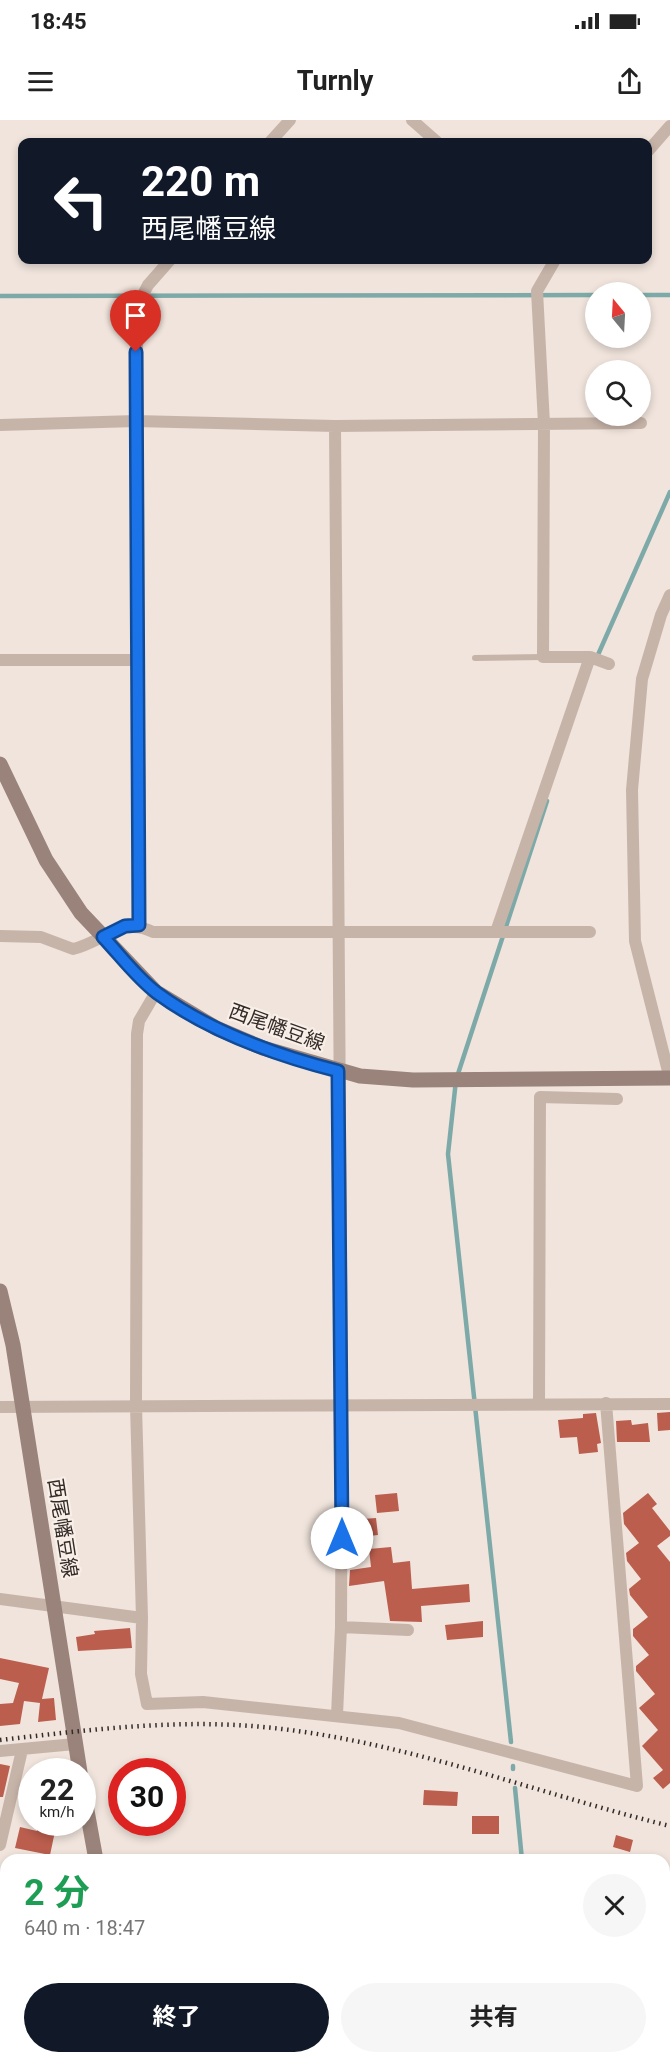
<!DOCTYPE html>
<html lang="ja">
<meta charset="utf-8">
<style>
body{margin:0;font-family:Roboto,"Noto Sans JP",sans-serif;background:#f6f6f6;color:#222;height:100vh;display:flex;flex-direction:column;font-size:22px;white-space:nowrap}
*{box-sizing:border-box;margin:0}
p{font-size:20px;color:#767676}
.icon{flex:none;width:33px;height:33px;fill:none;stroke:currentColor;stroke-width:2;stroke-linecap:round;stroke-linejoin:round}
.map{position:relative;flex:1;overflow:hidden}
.details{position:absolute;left:0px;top:1734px;width:670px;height:210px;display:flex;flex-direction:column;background:#fff;border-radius:18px 18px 0 0;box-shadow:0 3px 9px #0003}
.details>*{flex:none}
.banner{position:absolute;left:18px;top:18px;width:634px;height:126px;border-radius:12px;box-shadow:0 3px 9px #0003;background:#111827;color:#fff;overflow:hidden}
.needle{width:39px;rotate:342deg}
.controls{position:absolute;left:585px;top:162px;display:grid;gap:12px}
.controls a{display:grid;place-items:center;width:66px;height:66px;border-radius:50%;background:#fff;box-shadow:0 3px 9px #0003;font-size:30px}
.speed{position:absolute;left:18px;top:1638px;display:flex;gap:12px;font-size:30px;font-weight:700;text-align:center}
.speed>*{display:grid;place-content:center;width:78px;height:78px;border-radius:50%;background:#fff;box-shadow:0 3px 9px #0003;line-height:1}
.speed small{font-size:15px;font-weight:400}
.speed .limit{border:9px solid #d22;background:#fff;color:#111}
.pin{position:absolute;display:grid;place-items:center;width:51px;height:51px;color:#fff;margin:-62px -26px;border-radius:50% 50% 50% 0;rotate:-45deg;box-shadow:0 0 6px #0007}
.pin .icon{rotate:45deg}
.me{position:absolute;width:66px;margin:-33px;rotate:0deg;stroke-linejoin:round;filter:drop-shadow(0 0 4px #0008)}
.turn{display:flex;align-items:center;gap:21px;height:126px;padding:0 24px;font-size:27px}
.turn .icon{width:78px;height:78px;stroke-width:2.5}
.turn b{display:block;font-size:42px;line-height:51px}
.round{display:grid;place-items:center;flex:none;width:63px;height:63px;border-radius:32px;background:#f6f6f6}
.overview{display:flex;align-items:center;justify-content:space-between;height:102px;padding:0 24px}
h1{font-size:36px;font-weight:700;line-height:45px;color:#1e9e55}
.button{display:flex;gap:12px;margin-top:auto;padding:12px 24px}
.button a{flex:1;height:69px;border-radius:36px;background:#111827;color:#fff;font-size:24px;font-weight:700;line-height:69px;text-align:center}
.button a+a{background:#f6f6f6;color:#222}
.status{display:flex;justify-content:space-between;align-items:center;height:42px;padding:0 30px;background:#fff;direction:ltr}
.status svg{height:16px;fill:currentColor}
header{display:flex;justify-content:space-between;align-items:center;height:78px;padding:0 24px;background:#fff;font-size:27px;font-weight:700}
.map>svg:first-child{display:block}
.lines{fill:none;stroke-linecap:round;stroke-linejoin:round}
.stream{stroke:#7daaa8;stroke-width:4.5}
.building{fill:#bb5e4e}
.lane{stroke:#c7b4a9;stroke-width:6}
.street{stroke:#c7b4a9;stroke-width:12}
.secondary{stroke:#9a837a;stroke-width:15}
.rail{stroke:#342b28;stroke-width:4.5;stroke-dasharray:1.5 4.5;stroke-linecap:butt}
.route-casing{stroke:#114b97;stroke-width:15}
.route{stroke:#1a73e8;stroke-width:10}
.labels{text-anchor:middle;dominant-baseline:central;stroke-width:4.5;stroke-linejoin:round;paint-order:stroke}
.street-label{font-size:20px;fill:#342b28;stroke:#f8efe8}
</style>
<div class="status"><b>18:45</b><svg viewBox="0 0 49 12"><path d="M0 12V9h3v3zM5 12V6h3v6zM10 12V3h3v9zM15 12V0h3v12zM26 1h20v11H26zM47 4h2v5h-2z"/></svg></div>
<header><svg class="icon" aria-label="menu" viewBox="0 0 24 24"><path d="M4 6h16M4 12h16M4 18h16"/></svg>Turnly<svg class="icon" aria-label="share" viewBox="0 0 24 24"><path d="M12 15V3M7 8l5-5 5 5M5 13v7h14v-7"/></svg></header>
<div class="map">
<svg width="670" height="1944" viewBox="0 0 670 1944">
<rect width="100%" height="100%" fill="#f0e4dc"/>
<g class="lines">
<path class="stream" d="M640 175H670
M0 176 596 175
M597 537 670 372
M511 1622 448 1034 456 960 547 681
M513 1646V1649
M515 1668 522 1740
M527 1944 528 1938"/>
</g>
<path class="building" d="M670 1292V1310L658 1311 657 1293Z
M596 1293 601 1323 597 1324 598 1332 579 1334 577 1317 560 1318 558 1300 583 1298V1294Z
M631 1300 632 1305 648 1303 650 1322H617L616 1301Z
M397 1373 399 1391 377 1393 375 1375Z
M648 1373 657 1384 652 1388 670 1411V1416L657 1426 670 1442V1663L663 1669 653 1658 663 1650 642 1626 658 1610 639 1588 655 1574 636 1551V1546L649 1535 633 1516V1509L648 1497 630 1475 629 1469 641 1459 627 1441 626 1433 639 1423 624 1404 623 1393Z
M376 1398 378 1415 350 1418V1400Z
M391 1427 393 1443 410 1441 412 1469 469 1464 470 1482 421 1486 422 1502 390 1501 384 1461 349 1466 350 1450 371 1447 369 1429Z
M483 1501V1517L447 1520 445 1505Z
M130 1508 132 1528 78 1531 76 1517 95 1514 94 1511Z
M0 1538 49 1548 42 1579 54 1578 56 1600 38 1602 40 1583 24 1581 20 1604 0 1606V1584L13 1583 19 1563 0 1559Z
M0 1644 10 1646 3 1677H0Z
M424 1670 458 1672 457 1686 423 1685Z
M472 1696H499V1714H472Z
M38 1702H57L50 1735 15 1728 20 1707 37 1711Z
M616 1715 633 1720 630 1732 613 1727Z"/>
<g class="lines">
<path class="lane" d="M475 538 543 537"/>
<path class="street" d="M412 0 437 22
M270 22 290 0
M648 31 670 6
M0 305 136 301 335 306 641 303
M335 306 342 1285 341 1507 337 1595
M670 475 661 495 642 559 632 670 635 821 670 959
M590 537 609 544
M0 540H138
M139 805 137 186 148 165 170 140
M496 812 590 537H543L544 304 537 171 555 140
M0 816 41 817 73 829C103 822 122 796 153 812H590
M156 872 139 901 137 914 136 1286 142 1498 141 1554 147 1584 203 1582 399 1603 637 1666 606 1283
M539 1284 540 977 617 979
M0 1287 670 1284
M0 1479 142 1498
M341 1507 408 1510
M0 1631 75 1624
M0 1725 22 1630
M461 1740H462
M0 1806 6 1814
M0 1917 6 1918
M32 1944V1938
M449 1944 450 1938
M558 1944 560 1938"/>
<path class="secondary" d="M0 644 46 740 81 793 156 872 216 908 263 928 360 956 413 960 670 958
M0 1171 13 1225 80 1652
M82 1663 96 1740
M229 1938 236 1944"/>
<path class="rail" d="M0 1620C79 1611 157 1601 236 1605 385 1613 527 1671 670 1706"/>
</g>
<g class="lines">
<g class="route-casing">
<path id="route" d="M136 232 139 805 125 806 103 817C120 835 137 858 157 873 210 912 275 935 338 951L342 1418"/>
</g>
<use href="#route" class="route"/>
</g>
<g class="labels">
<g class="street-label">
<text transform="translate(277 907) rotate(20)">西尾幡豆線</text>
<text transform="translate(63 1408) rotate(81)">西尾幡豆線</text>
</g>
</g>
</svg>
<div class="controls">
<a><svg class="needle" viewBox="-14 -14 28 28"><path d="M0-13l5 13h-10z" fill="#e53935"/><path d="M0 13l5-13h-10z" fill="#767676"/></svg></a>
<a><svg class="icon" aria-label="search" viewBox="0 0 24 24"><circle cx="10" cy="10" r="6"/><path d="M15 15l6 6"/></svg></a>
</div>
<div class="speed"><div>22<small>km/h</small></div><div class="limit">30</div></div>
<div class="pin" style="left:136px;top:232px;background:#d93025"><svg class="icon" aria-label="arrive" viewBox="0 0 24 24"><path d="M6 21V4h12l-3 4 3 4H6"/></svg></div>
<svg class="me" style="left:342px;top:1418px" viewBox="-20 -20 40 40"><circle r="19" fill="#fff"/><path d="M0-13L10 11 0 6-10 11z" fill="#1a73e8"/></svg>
<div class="banner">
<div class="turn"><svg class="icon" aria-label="left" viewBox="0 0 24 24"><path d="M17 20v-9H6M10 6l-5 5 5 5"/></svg><div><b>220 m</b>西尾幡豆線</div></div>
</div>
<section class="details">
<div class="overview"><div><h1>2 分</h1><p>640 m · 18:47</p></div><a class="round"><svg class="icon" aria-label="close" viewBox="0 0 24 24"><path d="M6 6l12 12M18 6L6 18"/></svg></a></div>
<div class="button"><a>終了</a><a>共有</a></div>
</section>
</div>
